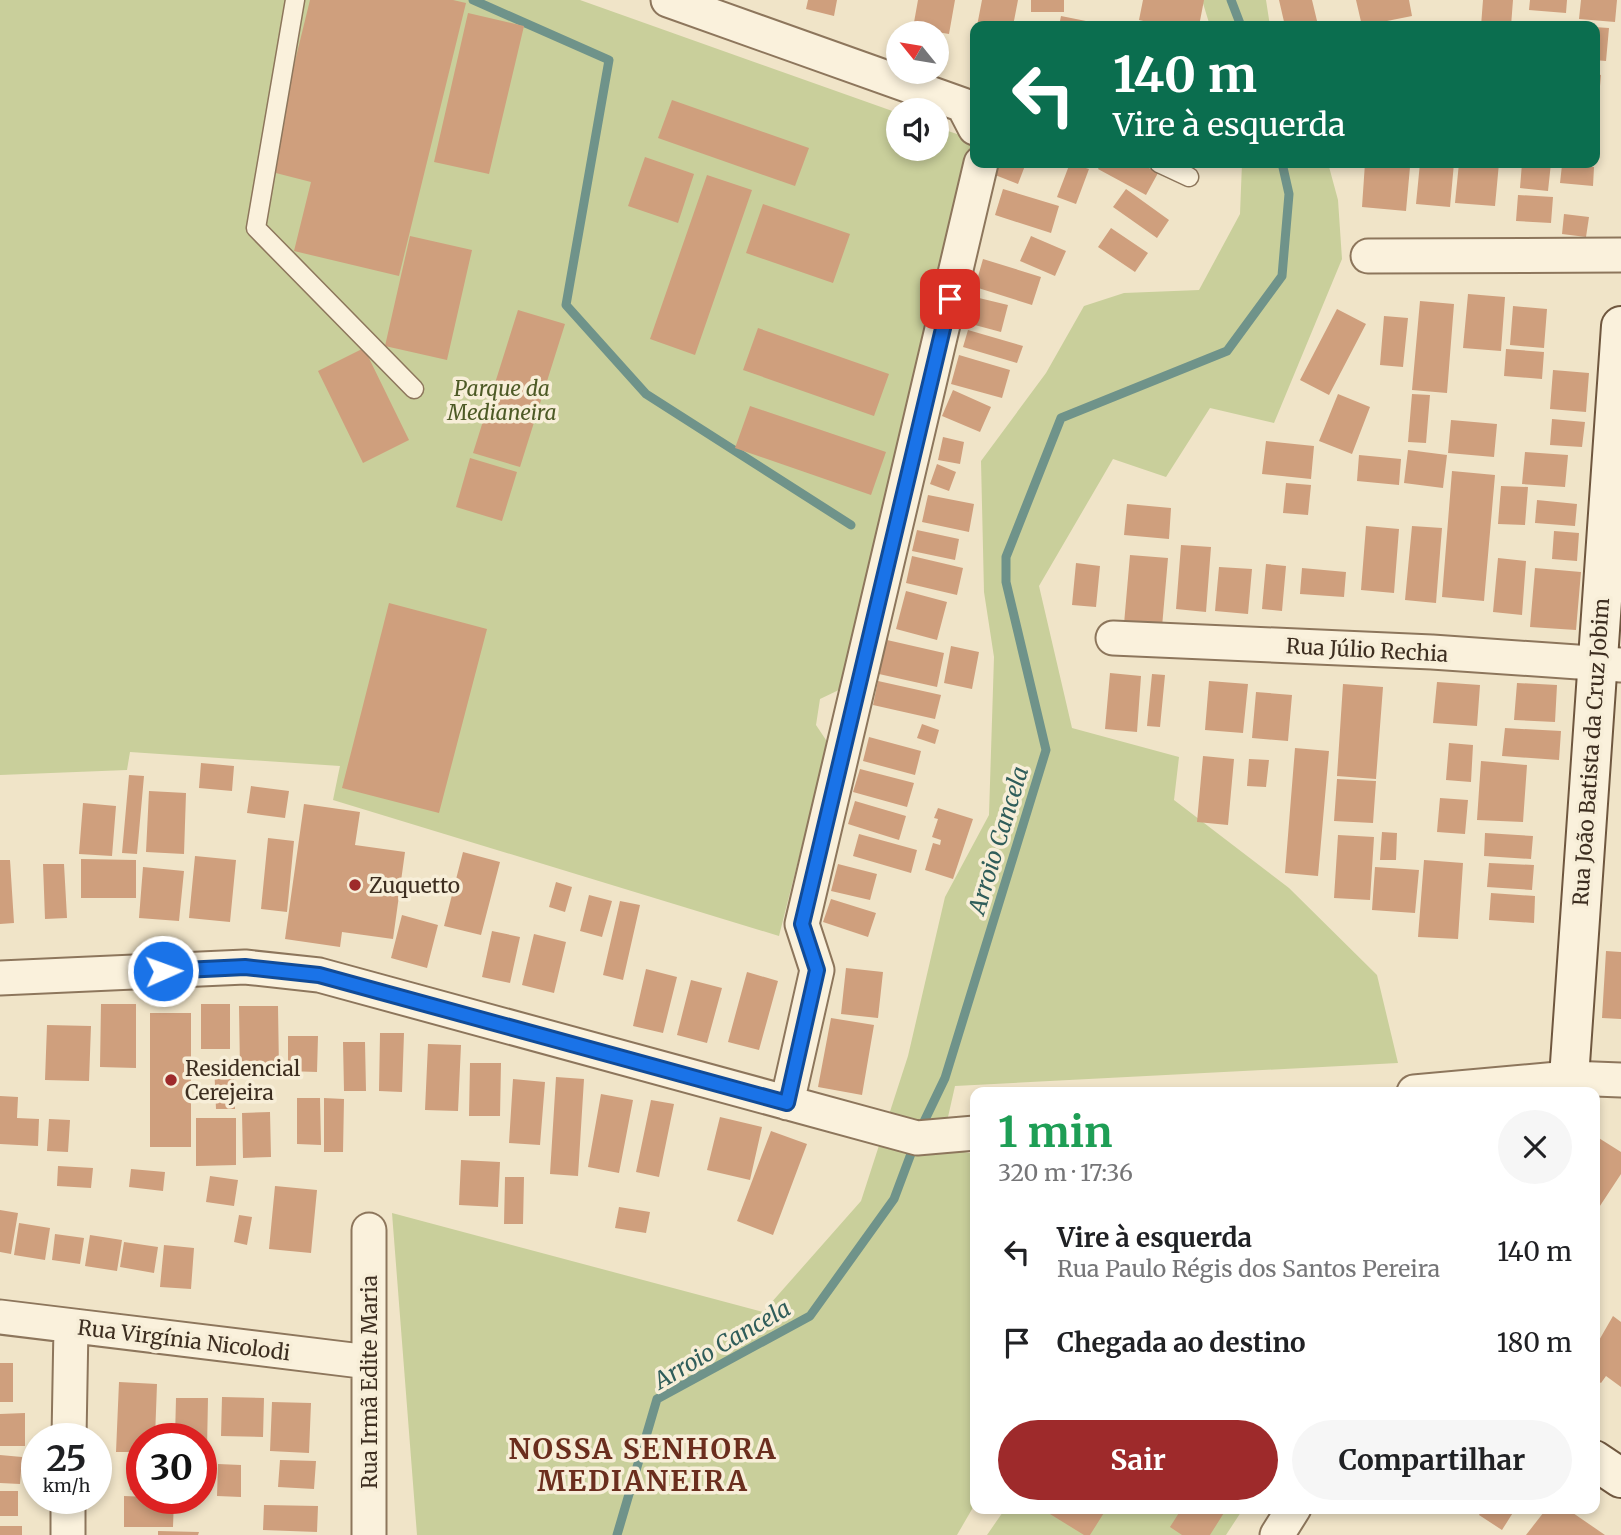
<!DOCTYPE html>
<html lang="pt">
<meta charset="utf-8">
<style>
body{margin:0;font-family:Merriweather,serif;background:#f6f6f6;color:#202124;height:100vh;display:flex;flex-direction:column;font-size:26px;white-space:nowrap}
*{box-sizing:border-box;margin:0}
p{font-size:23px;color:#757577}
.icon{flex:none;width:38px;height:38px;fill:none;stroke:currentColor;stroke-width:2;stroke-linecap:round;stroke-linejoin:round}
.map{position:relative;flex:1;overflow:hidden}
.drawer{position:absolute;left:970px;top:1087px;width:630px;height:427px;display:flex;flex-direction:column;background:#fff;border-radius:14px;box-shadow:0 4px 10px #0003}
.drawer>*{flex:none}
.hud{position:absolute;left:970px;top:21px;width:630px;height:147px;border-radius:14px;box-shadow:0 4px 10px #0003;background:#0b6e4f;color:#fff;overflow:hidden}
.needle{width:46px;rotate:300deg}
.tools{position:absolute;left:886px;top:21px;display:grid;gap:14px}
.tools a{display:grid;place-items:center;width:63px;height:63px;border-radius:50%;background:#fff;box-shadow:0 4px 10px #0003;font-size:35px}
.speed{position:absolute;left:21px;top:1423px;display:flex;gap:14px;font-size:35px;font-weight:700;text-align:center}
.speed>*{display:grid;place-content:center;width:91px;height:91px;border-radius:50%;background:#fff;box-shadow:0 4px 10px #0003;line-height:1}
.speed small{font-size:18px;font-weight:400}
.speed .limit{border:10px solid #d22;background:#fff;color:#111}
.pin{position:absolute;display:grid;place-items:center;width:60px;height:60px;color:#fff;margin:-30px;border-radius:14px;box-shadow:0 4px 10px #0006}
.me{position:absolute;width:77px;margin:-38px;rotate:88deg;stroke-linejoin:round;filter:drop-shadow(0 0 5px #0008)}
.turn{display:flex;align-items:center;gap:24px;height:147px;padding:0 28px;font-size:32px}
.turn .icon{width:91px;height:91px;stroke-width:2.5}
.turn b{display:block;font-size:49px;line-height:60px}
.round{display:grid;place-items:center;flex:none;width:74px;height:74px;border-radius:37px;background:#f6f6f6}
.overview{display:flex;align-items:center;justify-content:space-between;height:119px;padding:0 28px}
h1{font-size:42px;font-weight:700;line-height:52px;color:#1e9e55}
.primary-button{display:flex;gap:14px;margin-top:auto;padding:14px 28px}
.primary-button a{flex:1;height:80px;border-radius:42px;background:#9e2a2b;color:#fff;font-size:28px;font-weight:700;line-height:80px;text-align:center}
.primary-button a+a{background:#f6f6f6;color:#202124}
ul{padding:0;list-style:none}
li{display:flex;align-items:center;gap:21px;height:91px;padding:0 28px}
li div{flex:1}
li b{display:block;font-size:26px}
li em{font-style:normal}
.map>svg:first-child{display:block}
.green{fill:#c9cf9b}
.lines{fill:none;stroke-linecap:round;stroke-linejoin:round}
.stream{stroke:#6f938a;stroke-width:9}
.building{fill:#cf9f7d}
.lane-casing{stroke:#8d765c;stroke-width:21}
.street-casing{stroke:#8d765c;stroke-width:37}
.secondary-casing{stroke:#6f573f;stroke-width:42}
.lane{stroke:#faf1dc;stroke-width:18}
.street{stroke:#faf1dc;stroke-width:33}
.secondary{stroke:#faf1dc;stroke-width:38}
.route-casing{stroke:#114b97;stroke-width:18}
.route{stroke:#1a73e8;stroke-width:12}
.poi-dot{fill:#9e2a2b;stroke:#f7eed8;stroke-width:2.5}
.labels{text-anchor:middle;dominant-baseline:central;stroke-width:7;stroke-linejoin:round;paint-order:stroke}
.park-label{font-size:21px;font-style:italic;fill:#4d5a26;stroke:#f7eed8}
.street-label{font-size:21px;fill:#3d2e20;stroke:#f7eed8}
.poi-label{font-size:21px;fill:#3d2e20;stroke:#f7eed8;text-anchor:start}
.water-label{font-size:23px;font-style:italic;fill:#2f5d5a;stroke:#f7eed8}
.district-label{font-size:28px;font-weight:bold;letter-spacing:2px;fill:#6b2e1e;stroke:#f7eed8}
</style>
<div class="map">
<svg width="1621" height="1535" viewBox="0 0 1621 1535">
<rect width="100%" height="100%" fill="#f0e4c8"/>
<path class="green" d="M0 0H580L898 113V149H936V127L975 140 843 688 820 699 816 725 828 743 779 936 333 800 340 766 130 752 127 770 0 775Z
M1202 0H1266L1270 26H1210Z
M1242 163H1328L1338 200 1342 259 1274 423 1210 408 1166 477 1113 459 1039 586 1072 728 1179 757 1174 800 1289 888 1377 975 1398 1063 955 1086 941 1148 975 1154V1504L957 1535H417L392 1213 763 1312 861 1201 908 1056 945 897 989 815 994 657 984 592 981 461 1046 373 1084 306 1124 293 1199 290 1240 214Z
M1005 1509H1243L1226 1535H987Z"/>
<g class="lines">
<path class="stream" d="M473 0 609 60 566 305 646 394 851 525
M1231 0 1241 26
M920 1130 945 1078 1046 750 1006 582V557L1061 418 1227 351 1282 276 1289 194 1282 163
M617 1535 657 1399 810 1316 894 1199 915 1143"/>
</g>
<path class="building" d="M310 0H453L466 3 399 276 294 251 311 182 268 171Z
M808 0H837L834 16 806 9Z
M918 0H955L949 34 913 28Z
M982 0H1018L1013 26H977Z
M1031 0H1064V12H1031Z
M1143 0H1204L1199 26H1165L1139 20Z
M1279 0H1312L1318 25 1285 26Z
M1356 0H1409L1412 16 1362 26Z
M1483 0H1513L1511 26H1481Z
M1530 0H1567L1566 13 1529 10Z
M1581 0H1617L1615 22 1579 19Z
M468 13 524 26 489 174 434 162Z
M1061 16 1096 23 1095 26H1059Z
M1594 27 1609 28 1606 61 1594 60Z
M1594 74 1601 75 1599 97 1594 96Z
M672 100 809 148 795 186 658 138Z
M645 157 694 174 678 223 628 206Z
M994 163H1026L1018 184 990 173Z
M1070 163 1089 169 1076 204 1057 197Z
M1101 163H1140L1158 173 1146 195 1098 169Z
M1365 163 1410 167 1406 211 1362 207Z
M1420 163H1454L1450 207 1416 204Z
M1459 163H1499L1495 206 1455 203Z
M1522 163H1551L1548 191 1520 188Z
M1562 165 1594 167 1593 186 1560 183Z
M707 175 752 190 695 355 650 339Z
M1003 189 1059 206 1051 233 995 215Z
M1126 189 1169 220 1157 238 1113 207Z
M1518 195 1553 197 1551 223 1516 221Z
M763 204 850 234 833 283 746 253Z
M1564 214 1589 217 1586 237 1562 234Z
M1111 228 1148 253 1135 272 1098 247Z
M410 236 472 250 447 360 385 346Z
M1031 236 1066 251 1055 276 1020 261Z
M983 259 1041 277 1032 305 975 287Z
M1468 294 1505 297 1501 351 1463 348Z
M979 298 1008 305 1001 332 971 324Z
M1420 301 1454 304 1447 393 1412 390Z
M1513 306 1547 309 1544 348 1510 345Z
M1337 309 1366 324 1329 395 1300 380Z
M518 310 565 324 520 467 473 453Z
M1384 316 1408 318 1403 367 1380 365Z
M758 328 889 374 874 416 743 370Z
M968 330 1023 346 1017 363 963 347Z
M364 348 409 440 363 463 318 371Z
M1506 349 1544 352 1542 379 1504 376Z
M959 355 1010 370 1002 398 951 384Z
M1553 370 1589 373 1586 412 1550 409Z
M953 390 991 407 980 432 942 416Z
M1338 394 1370 407 1352 454 1319 441Z
M1412 394 1430 395 1426 443 1408 442Z
M750 406 886 452 871 495 735 448Z
M1552 419 1585 422 1582 447 1550 445Z
M1451 420 1497 424 1494 457 1448 453Z
M943 437 964 442 960 464 938 460Z
M1266 441 1314 446 1311 479 1262 474Z
M1408 450 1447 455 1443 488 1404 483Z
M1525 452 1568 455 1565 487 1522 484Z
M1359 455 1401 459 1399 485 1357 481Z
M470 458 517 472 502 521 456 507Z
M937 464 956 472 949 491 930 484Z
M1452 471 1495 475 1484 601 1442 597Z
M1286 483 1311 485 1308 515 1283 513Z
M1501 486 1528 487 1525 525 1498 524Z
M928 495 974 504 969 532 922 522Z
M1537 500 1577 504 1575 526 1535 523Z
M1127 504 1171 508 1169 539 1124 535Z
M1366 526 1399 529 1394 593 1361 590Z
M1412 526 1442 528 1436 603 1405 600Z
M917 530 959 539 955 560 912 551Z
M1554 531 1579 533 1577 561 1552 559Z
M1181 545 1211 547 1206 612 1176 609Z
M1130 555 1168 558 1162 627 1124 624Z
M912 556 963 568 957 595 906 583Z
M1498 558 1526 561 1522 615 1493 612Z
M1076 563 1100 566 1096 607 1072 605Z
M1266 564 1286 566 1282 611 1262 609Z
M1219 567 1252 569 1248 614 1215 611Z
M1302 568 1346 572 1344 597 1300 594Z
M1535 568 1581 572 1576 630 1530 627Z
M906 591 947 602 937 640 896 629Z
M389 603 487 629 439 813 342 788Z
M887 640 944 653 937 687 879 674Z
M951 646 979 652 972 689 944 683Z
M1110 673 1141 676 1137 732 1105 729Z
M1152 674 1165 675 1160 727 1147 726Z
M878 681 941 695 935 719 873 705Z
M1209 681 1248 684 1243 733 1205 730Z
M1437 682 1480 685 1477 726 1433 723Z
M1517 683 1557 685 1555 722 1514 720Z
M1343 684 1383 687 1376 779 1337 776Z
M1256 692 1292 695 1288 741 1252 738Z
M922 724 939 730 935 744 917 738Z
M1505 728 1561 731 1559 760 1502 756Z
M869 737 921 751 915 775 863 761Z
M1449 743 1473 745 1471 782 1446 780Z
M1295 748 1329 751 1318 876 1285 873Z
M1203 756 1234 759 1228 825 1197 822Z
M1249 759 1269 760 1266 787 1247 786Z
M1481 761 1527 765 1523 822 1477 820Z
M201 763 234 766 232 791 199 788Z
M860 769 914 783 907 807 853 792Z
M129 775 144 776 137 854 122 853Z
M1337 779 1376 781 1373 823 1334 821Z
M251 786 289 791 285 818 247 813Z
M149 791 186 793 184 854 146 852Z
M1440 798 1468 800 1465 834 1437 832Z
M855 801 906 816 899 840 848 824Z
M83 803 116 806 112 856 79 854Z
M304 804 360 812 355 845 405 852 393 939 342 932 340 947 285 939Z
M938 808 973 819 953 879 925 870 933 843 940 845 941 840 932 837 938 819 934 818Z
M1382 832 1397 833 1396 860H1380Z
M1485 833 1533 836 1531 859 1484 856Z
M859 834 917 850 911 873 853 856Z
M1338 835 1374 837 1370 900 1334 898Z
M268 838 294 841 287 912 261 909Z
M463 852 500 862 481 935 444 926Z
M195 856 236 860 230 922 189 918Z
M81 859 136 860V898H81Z
M0 860H10L14 923 0 924Z
M1424 860 1463 863 1458 939 1418 937Z
M1489 863 1534 865 1532 890 1487 887Z
M43 864H64L67 918 45 919Z
M838 864 877 874 870 900 831 891Z
M143 867 184 871 179 921 139 918Z
M1375 867 1419 870 1415 913 1372 910Z
M556 882 572 887 565 912 549 907Z
M1491 893 1535 896 1534 923 1489 920Z
M589 895 612 901 602 937 580 931Z
M831 899 876 913 868 937 823 922Z
M620 901 640 905 623 980 603 975Z
M402 915 438 925 427 968 391 958Z
M492 931 520 937 510 983 482 977Z
M534 934 566 942 554 993 522 985Z
M1606 951 1621 952V1019L1602 1018Z
M846 968 883 972 878 1018 841 1014Z
M646 969 677 977 663 1033 633 1026Z
M747 972 778 981 759 1050 728 1042Z
M691 980 722 988 707 1043 677 1035Z
M101 1004H136V1068L100 1067Z
M201 1004H230V1049H201Z
M239 1006H278L279 1070H240Z
M150 1013H191V1147H150Z
M831 1018 874 1025 862 1095 818 1087Z
M47 1025 91 1026 89 1081 45 1080Z
M380 1033H404L402 1092 379 1091Z
M288 1036H318L317 1072 288 1071Z
M343 1042H365L366 1091H344Z
M428 1044 461 1045 458 1111 425 1110Z
M233 1062 235 1109H216L214 1063Z
M470 1063H501L500 1116H469Z
M556 1077 584 1079 578 1176 550 1174Z
M513 1079 545 1082 540 1145 509 1143Z
M601 1094 633 1100 619 1173 588 1167Z
M0 1096 18 1097 17 1118 39 1119 38 1146 0 1144Z
M297 1098H320L321 1145 297 1144Z
M324 1098 344 1099 343 1152H324Z
M651 1100 674 1104 659 1177 636 1172Z
M270 1112 271 1157 243 1158 242 1113Z
M720 1117 762 1127 750 1180 707 1170Z
M196 1118H236V1165L196 1166Z
M49 1119 70 1120 68 1152 47 1151Z
M771 1131 807 1144 773 1235 737 1221Z
M1594 1135 1621 1152V1174L1594 1215Z
M461 1160 500 1162 498 1207 459 1205Z
M58 1166 93 1168 91 1188 57 1186Z
M131 1169 165 1172 163 1191 129 1187Z
M210 1176 238 1180 234 1206 206 1202Z
M505 1177H524L523 1224H504Z
M275 1186 317 1190 311 1253 269 1249Z
M619 1207 650 1212 646 1233 615 1228Z
M0 1210 18 1213 11 1254 0 1252Z
M239 1215 252 1217 247 1245 234 1242Z
M19 1223 50 1228 45 1260 14 1255Z
M55 1234 84 1238 80 1264 52 1260Z
M90 1235 122 1240 117 1271 85 1266Z
M124 1242 158 1247 154 1273 120 1267Z
M164 1245 194 1248 191 1289 160 1287Z
M1613 1316 1621 1322V1387L1606 1376 1601 1383 1594 1379V1349Z
M0 1363H13V1402H0Z
M119 1382 157 1384 155 1438H142V1452H116Z
M222 1397 264 1398 263 1437 221 1436Z
M176 1398H208L207 1449H201V1438H175Z
M272 1402 311 1403 309 1453 270 1451Z
M25 1413V1446H0V1414Z
M0 1455 22 1457 20 1484 0 1483Z
M280 1460 316 1461 314 1489 278 1487Z
M142 1463V1489L130 1490 128 1464Z
M218 1464 241 1465V1497L217 1496Z
M0 1491H18V1516H0Z
M124 1496 174 1498 173 1527H124Z
M264 1505 318 1506 317 1532 263 1530Z
M1054 1508H1107L1090 1535H1084L1050 1514Z
M1182 1508H1227L1210 1535H1182L1170 1527Z
M1483 1508H1510L1514 1511 1502 1530 1479 1515Z
M1547 1508H1576L1573 1513 1605 1535H1526Z
M0 1526H22V1535H0Z
M158 1531 199 1532 198 1535H158Z"/>
<g class="lines">
<g class="lane-casing">
<path id="lane" d="M295 0 256 228 414 389
M1159 163 1189 177"/>
</g>
<g class="street-casing">
<path id="street" d="M668 0 963 105 975 128
M1368 256 1621 255
M1113 638 1432 652 1621 665
M0 978 245 967 319 975 917 1138 975 1133
M1414 1092 1569 1078 1621 1080
M787 1103 817 970 802 924 981 163
M369 1230V1535
M0 1317 369 1362
M69 1438 71 1326
M68 1535V1498
M1277 1535 1294 1508"/>
</g>
<g class="secondary-casing">
<path id="secondary" d="M1559 1092 1569 1078 1621 326
M1594 1460 1621 1478"/>
</g>
<use href="#lane" class="lane"/>
<use href="#street" class="street"/>
<use href="#secondary" class="secondary"/>
</g>
<g class="lines">
<g class="route-casing">
<path id="route" d="M163 971 245 967 319 975 787 1103 817 970 802 924 950 299"/>
</g>
<use href="#route" class="route"/>
</g>
<g class="poi-dot">
<circle cx="355" cy="885" r="7"/>
<circle cx="171" cy="1080" r="7"/>
</g>
<g class="labels">
<g class="park-label">
<text x="502" y="388">Parque da<tspan x="502" dy="24">Medianeira</tspan></text>
</g>
<g class="street-label">
<text transform="translate(1367 650) rotate(3)">Rua Júlio Rechia</text>
<text transform="translate(1591 752) rotate(-86)">Rua João Batista da Cruz Jobim</text>
<text transform="translate(184 1340) rotate(7)">Rua Virgínia Nicolodi</text>
<text transform="translate(369 1382) rotate(-90)">Rua Irmã Edite Maria</text>
</g>
<g class="poi-label">
<text x="369" y="885">Zuquetto</text>
<text x="185" y="1068">Residencial<tspan x="185" dy="24">Cerejeira</tspan></text>
</g>
<g class="water-label">
<text transform="translate(998 840) rotate(-73)">Arroio Cancela</text>
<text transform="translate(722 1344) rotate(-30)">Arroio Cancela</text>
</g>
<g class="district-label">
<text x="643" y="1449">NOSSA SENHORA<tspan x="643" dy="32">MEDIANEIRA</tspan></text>
</g>
</g>
</svg>
<div class="tools">
<a><svg class="needle" viewBox="-14 -14 28 28"><path d="M0-13l5 13h-10z" fill="#e53935"/><path d="M0 13l5-13h-10z" fill="#757577"/></svg></a>
<a><svg class="icon" aria-label="sound" viewBox="0 0 24 24"><path d="M4 9h4l5-4v14l-5-4H4zM17 9q2 3 0 6"/></svg></a>
</div>
<div class="speed"><div>25<small>km/h</small></div><div class="limit">30</div></div>
<div class="pin" style="left:950px;top:299px;background:#d93025"><svg class="icon" aria-label="arrive" viewBox="0 0 24 24"><path d="M6 21V4h12l-3 4 3 4H6"/></svg></div>
<svg class="me" style="left:163px;top:971px" viewBox="-20 -20 40 40"><circle r="17" fill="#1a73e8" stroke="#fff" stroke-width="3"/><path d="M0-11L8 9 0 5-8 9z" fill="#fff"/></svg>
<div class="hud">
<div class="turn"><svg class="icon" aria-label="left" viewBox="0 0 24 24"><path d="M17 20v-9H6M10 6l-5 5 5 5"/></svg><div><b>140 m</b>Vire à esquerda</div></div>
</div>
<section class="drawer">
<div class="overview"><div><h1>1 min</h1><p>320 m · 17:36</p></div><a class="round"><svg class="icon" aria-label="close" viewBox="0 0 24 24"><path d="M6 6l12 12M18 6L6 18"/></svg></a></div>
<ul>
<li><svg class="icon" aria-label="left" viewBox="0 0 24 24"><path d="M17 20v-9H6M10 6l-5 5 5 5"/></svg><div><b>Vire à esquerda</b><p>Rua Paulo Régis dos Santos Pereira</p></div><em>140 m</em></li>
<li><svg class="icon" aria-label="arrive" viewBox="0 0 24 24"><path d="M6 21V4h12l-3 4 3 4H6"/></svg><div><b>Chegada ao destino</b></div><em>180 m</em></li>
</ul>
<div class="primary-button"><a>Sair</a><a>Compartilhar</a></div>
</section>
</div>
